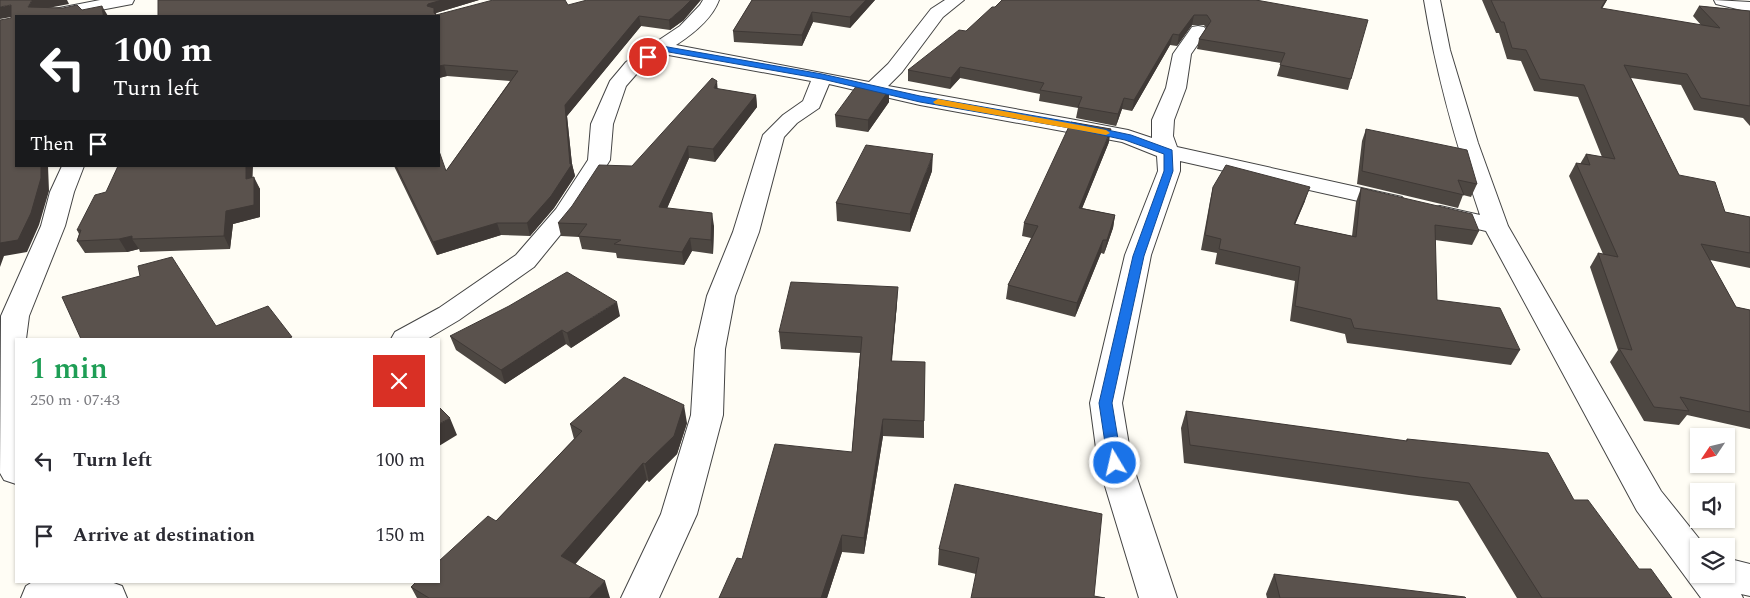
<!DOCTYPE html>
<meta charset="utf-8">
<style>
body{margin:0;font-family:Spectral,serif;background:#f7f7f7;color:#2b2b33;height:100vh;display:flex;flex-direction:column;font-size:19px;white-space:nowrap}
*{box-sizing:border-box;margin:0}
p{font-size:16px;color:#7c7c81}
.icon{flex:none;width:28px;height:28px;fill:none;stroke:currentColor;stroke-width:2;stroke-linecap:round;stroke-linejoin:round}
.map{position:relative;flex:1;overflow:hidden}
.side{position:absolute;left:15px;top:338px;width:425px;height:245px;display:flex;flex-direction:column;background:#fff;border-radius:0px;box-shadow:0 1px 4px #0004}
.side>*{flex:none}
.top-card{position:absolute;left:15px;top:15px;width:425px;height:152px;border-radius:0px;box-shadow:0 1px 4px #0004;background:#202124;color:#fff;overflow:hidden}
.needle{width:32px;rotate:235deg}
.buttons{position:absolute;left:1690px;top:428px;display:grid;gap:10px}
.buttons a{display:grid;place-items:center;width:45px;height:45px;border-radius:0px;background:#fff;box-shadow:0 1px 4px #0004;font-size:25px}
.pin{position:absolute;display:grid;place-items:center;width:42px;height:42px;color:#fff;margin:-21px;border:2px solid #fff;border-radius:50%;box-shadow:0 1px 5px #0007}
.me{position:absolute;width:55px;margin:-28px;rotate:351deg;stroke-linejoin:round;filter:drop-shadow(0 0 4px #0008)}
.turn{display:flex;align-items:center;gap:18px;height:105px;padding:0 15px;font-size:22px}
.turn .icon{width:65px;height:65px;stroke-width:2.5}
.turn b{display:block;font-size:35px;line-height:42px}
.then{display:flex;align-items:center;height:48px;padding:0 15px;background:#0003;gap:10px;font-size:19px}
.round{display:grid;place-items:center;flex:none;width:52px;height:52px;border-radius:0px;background:#f7f7f7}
.head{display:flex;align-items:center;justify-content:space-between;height:85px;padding:0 15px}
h1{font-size:30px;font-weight:600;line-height:38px;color:#1e9e55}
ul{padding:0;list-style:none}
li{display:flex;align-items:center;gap:15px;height:75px;padding:0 15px}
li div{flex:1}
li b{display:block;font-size:19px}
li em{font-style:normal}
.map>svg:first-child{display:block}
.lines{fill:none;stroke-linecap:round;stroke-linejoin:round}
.minor-casing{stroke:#444;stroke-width:2}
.minor{fill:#fff;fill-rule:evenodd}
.wall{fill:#4d4742}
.shaded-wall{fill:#3f3936}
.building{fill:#5a524d;stroke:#3f3936}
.route{fill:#1a73e8;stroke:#114b97}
.slow{fill:#f59e0b}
</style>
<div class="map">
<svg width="1750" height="598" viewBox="0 0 1750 598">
<rect width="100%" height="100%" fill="#fffdf5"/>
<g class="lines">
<g class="minor-casing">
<path id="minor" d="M100 0H134L132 4 69 16H35L38 12 44 11Z
M703 0H719C712 19 693 34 676 45L869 82 888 64 931 9 945 0H964L943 17 902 72 888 86 1070 119 1128 130 1152 138V120L1166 88 1173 54 1192 27 1198 26 1204 27 1207 31 1191 54 1186 88 1174 120 1173 136 1177 147 1402 197 1406 202 1402 207 1394 209 1180 161V171L1151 255 1122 403 1132 463 1177 598H1139L1098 463 1090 403 1125 255 1158 171 1157 156 1122 142 920 105 829 84 819 108 797 123 784 137 759 232 735 296 725 349 723 415 697 514 659 598H621L661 514 691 415 695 349 707 296 733 232 763 135 783 115 803 101 811 81 663 54 640 70 626 86 613 124 610 160 574 218 534 267 459 320 427 339H391L395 332 439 308 516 255 556 209 588 160 591 124 610 81 626 62 680 26 700 5Z
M1424 0H1440L1450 50 1478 143 1508 226 1661 491 1705 546H1699V574H1726V558L1750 564V596L1741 594 1743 598H1701L1637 511 1486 231 1431 218 1428 213 1431 208 1440 206 1480 215C1456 144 1436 74 1424 0Z
M1714 0 1750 2V12L1716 4Z
M62 166H84L74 192 65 226 29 316 26 339H16V484L4 480 0 473 1 316 41 226 50 192Z
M34 581H108L122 586 127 598H21L26 586Z"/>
</g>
<use href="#minor" class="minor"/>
</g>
<path class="wall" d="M158 0H479L436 13V15L568 5 684 20 670 30 641 26 567 116 572 164 575 176 554 208 530 236 501 235 437 255 394 166H439L446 171 510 81 447 76 439 78V16Z
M752 0H875L850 28 813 22 802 46 734 42 733 31Z
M1002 0H1259V1L1351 79 1348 90 1277 76 1281 63 1197 49 1199 39 1206 28 1204 25H1192L1177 46 1170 45 1132 111 1122 109 1116 126 1076 118 1078 108 1039 101 1040 94 960 78 950 89 908 81V70L966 31 995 7Z
M1482 0H1607L1602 9 1701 25 1693 16 1699 6 1750 11V126L1743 118 1694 110 1681 85 1631 78 1679 175 1725 212 1750 217V268L1710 260 1736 307 1750 310V429L1687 415 1679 425 1644 421 1610 362 1618 350 1590 267 1598 253 1603 254 1569 176 1576 163 1580 164 1586 154 1602 157 1578 97 1534 91 1521 61 1507 59 1499 33H1496Z
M718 89 756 95 757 107 715 162 689 158 667 208 714 226 713 254 692 251 684 265 617 258 616 253 582 249 579 237 561 236 558 223 632 166Z
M889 90V102L868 132 836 127 835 115Z
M1366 129 1477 184 1471 197 1463 195 1458 208 1357 184 1362 141Z
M1109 142 1082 208 1115 215 1113 228 1104 254 1101 253 1075 317 1006 299 1008 285 1031 238 1022 236 1024 223Z
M932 171 910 232 837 221 836 203Z
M252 177 260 189V217L233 224 230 249 140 252 139 249 127 252 85 253 77 241 79 234 77 230Z
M1213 187 1305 201 1295 224 1352 236 1356 202 1361 188 1479 231 1472 245 1435 240 1437 300 1520 350 1511 365 1347 343 1345 334 1290 321 1295 281 1215 264 1217 253 1201 250 1210 201Z
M897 303 892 361 924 421V438L883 436 864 554 842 552 827 598H719L742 559 852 452 860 353 781 349 779 332Z
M620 316 571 348 566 344 505 384 456 350 450 336Z
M1186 411 1406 441 1407 439 1574 500 1639 569 1672 598H1517L1458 501 1409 495 1184 463 1181 428Z
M687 423 677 454 649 482 647 480 575 564 610 598H417L411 587 496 521 574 439 570 424Z
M1102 514 976 574 938 565 939 549Z
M1274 574 1466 598H1267L1266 594Z"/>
<path class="shaded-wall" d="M32 0H67L69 4 38 10 28 7Z
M442 0H479L436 13 437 16 427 6 428 4Z
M691 0H701L684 20 670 30 669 20Z
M866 0H875L850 28V17Z
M1606 0H1607L1595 19 1601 8Z
M11 5 17 16 0 19V7Z
M102 6 108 16H103Z
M812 12 813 22 802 46V35Z
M1194 15 1192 25 1177 46 1179 35Z
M639 16 641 26 567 116 572 165V164L575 176 554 208 530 236 527 223 565 105Z
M1173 34 1170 45 1132 111 1134 100Z
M444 65 447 76 439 78V66Z
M960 67V78L950 89 951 78Z
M717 81 718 93 714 88Z
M889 90V102L868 132V120Z
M756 95 757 107 715 162 713 149Z
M1124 98 1122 109 1116 126 1118 114Z
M1111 129 1109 142 1077 221 1079 208Z
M688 146 689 158 662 220 659 207Z
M933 154 932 171 910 232V214Z
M41 166H48L49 191 39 225 27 252 4 256 0 267V243Z
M246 166H253L252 191 246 179Z
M254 177 260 189V217L233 224 230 249 224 236 226 211Z
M1310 187 1305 201 1289 239 1294 224Z
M712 213 714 226 713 254 711 240Z
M1115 215 1113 228 1104 254 1107 240Z
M497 223 501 235 437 255 433 242Z
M132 236V239L139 249 127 252 119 239Z
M690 238 692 251 684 265 682 252Z
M1103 240 1101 253 1075 317 1077 303Z
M898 287 897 303 890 377 891 361Z
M617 302 620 316 571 348 567 333Z
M562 330 566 344 505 384 501 370Z
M684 405 687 423 677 454 649 482 645 464Z
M450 418 457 435 439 446V424Z
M883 419V436L864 554V538Z
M643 463 647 480 567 574 561 556Z
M842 535V552L827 598H821Z
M605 581 610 598H589Z"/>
<path class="building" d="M0 0H32L28 7 63 8 77 5 82 10 102 6 103 16H16V166H41V178L31 213 18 240 0 243V20L11 18V5L0 7Z
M158 0H442L428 4 427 6 434 8V13L436 15 493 0H565L568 5 587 0H691L682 9 669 20 639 16 565 105 570 164H572L551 196 527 223H497L433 242 396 166H439V151L446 171 518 71 444 65 439 66V16H158Z
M752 0H866L850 17 812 12 802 35 733 31Z
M1002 0H1256L1368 20 1351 79 1280 65 1285 53 1199 39 1211 21 1207 15H1194L1179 35 1173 34 1134 100 1124 98 1118 114 1078 107 1082 97 1040 90 1044 83 960 67 951 78 908 70 959 30 966 31 992 7H995Z
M1491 0H1606L1601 8 1720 28 1699 6 1750 11V106L1701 98 1687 74 1624 65 1679 175 1715 182 1725 212 1750 217V253L1701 244 1736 307 1750 310V412L1680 397 1689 411 1654 407 1619 348 1632 350 1598 253 1618 257 1576 163 1590 165 1586 154 1615 159 1584 85 1540 79 1526 50 1512 48 1504 22H1501Z
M712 78 717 81 714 88 756 95 713 149 688 146 659 207 712 213 711 240 690 238 682 252 614 244 621 240 578 236 587 224 558 223 572 206 599 165 632 166Z
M857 85 889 90 868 120 835 115Z
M1071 122 1111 129 1079 208 1115 215 1107 240H1103L1077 303 1008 285 1038 226 1024 223Z
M1366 129 1467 150 1477 184 1458 180 1464 195 1362 171Z
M866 145 933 154 910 214 836 203Z
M1226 165 1310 187 1294 224 1356 237 1361 188 1472 214 1479 231 1435 225 1437 300 1500 308 1520 350 1354 328 1351 319 1295 306 1300 267 1219 249 1221 239 1205 235 1213 187Z
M118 166H246V179L254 177V205L226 211 224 236 132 239V236L119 239 77 241 81 230H77L95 195 106 192Z
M172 257 216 326 268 306 292 337 287 339H81L62 297 140 276 138 266Z
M567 272 617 302 567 333 562 330 501 370 450 336 509 306Z
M791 282 898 287 891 361 925 362 924 421 883 419 864 538 842 535 821 598H719L737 558 742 559 775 444 852 452 862 337 779 332Z
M624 377 684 405 674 436 645 464 643 463 561 556 605 581 589 598H429L411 587 417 581H439V561L488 516 496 521 582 431 570 424Z
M439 407 450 418 439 424Z
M1186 411 1407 441V439L1548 453 1574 500H1588L1639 569H1651L1672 598H1542L1469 483 1419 477 1190 445Z
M955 484 1102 514 1094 596 1105 598H971L979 558 939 549Z
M1274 574 1465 597 1466 598H1280Z"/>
<path class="route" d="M662 46 822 74 920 96 1070 122 1131 135 1172 150 1173 171 1144 256 1112 403 1122 463 1120 467 1115 468 1110 467 1108 463 1099 403 1133 256 1164 171V154L1125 140 1070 128 920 102 822 79 663 51 651 59 644 57Z"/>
<path class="slow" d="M938 99 1106 130 1110 133 1106 135 935 104 933 102Z"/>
</svg>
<div class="buttons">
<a><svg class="needle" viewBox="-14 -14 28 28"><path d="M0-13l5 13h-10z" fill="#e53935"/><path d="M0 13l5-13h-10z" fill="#7c7c81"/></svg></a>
<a><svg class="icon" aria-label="sound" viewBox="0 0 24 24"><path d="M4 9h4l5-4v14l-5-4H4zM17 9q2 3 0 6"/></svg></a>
<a><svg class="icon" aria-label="layers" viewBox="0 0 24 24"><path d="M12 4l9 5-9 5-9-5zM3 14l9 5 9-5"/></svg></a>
</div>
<div class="pin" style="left:648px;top:57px;background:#d93025"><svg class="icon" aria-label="arrive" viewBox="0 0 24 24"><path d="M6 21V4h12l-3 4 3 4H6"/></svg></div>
<svg class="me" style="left:1115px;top:463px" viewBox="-20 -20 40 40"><circle r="17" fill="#1a73e8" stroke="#fff" stroke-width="3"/><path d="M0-11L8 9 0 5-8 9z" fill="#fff"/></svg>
<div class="top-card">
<div class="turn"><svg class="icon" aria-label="left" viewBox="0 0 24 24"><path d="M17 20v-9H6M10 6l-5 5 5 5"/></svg><div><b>100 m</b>Turn left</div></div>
<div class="then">Then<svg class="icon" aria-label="arrive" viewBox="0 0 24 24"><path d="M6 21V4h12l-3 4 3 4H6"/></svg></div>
</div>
<section class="side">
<div class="head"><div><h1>1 min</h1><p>250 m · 07:43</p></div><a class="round" style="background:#d93025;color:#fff"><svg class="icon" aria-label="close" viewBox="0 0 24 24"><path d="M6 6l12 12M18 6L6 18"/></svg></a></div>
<ul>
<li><svg class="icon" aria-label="left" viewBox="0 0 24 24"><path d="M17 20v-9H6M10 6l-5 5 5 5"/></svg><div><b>Turn left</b></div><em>100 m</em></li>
<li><svg class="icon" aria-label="arrive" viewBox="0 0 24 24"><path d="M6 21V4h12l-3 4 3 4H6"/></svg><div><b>Arrive at destination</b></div><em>150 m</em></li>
</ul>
</section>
</div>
